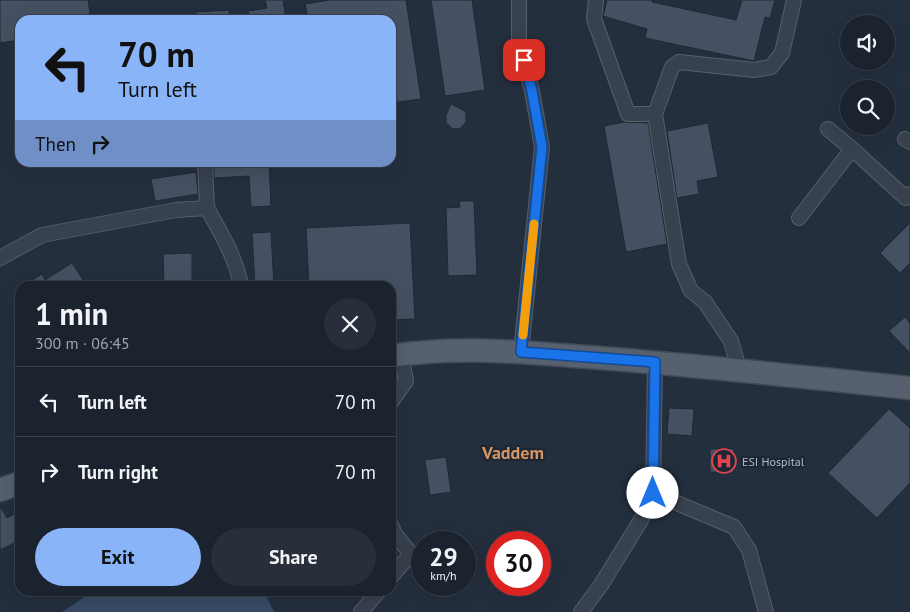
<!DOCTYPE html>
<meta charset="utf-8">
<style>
body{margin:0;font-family:"PT Sans",sans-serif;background:#282f3a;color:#f1f3f6;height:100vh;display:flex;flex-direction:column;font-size:19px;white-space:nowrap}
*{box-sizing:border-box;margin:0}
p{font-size:16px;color:#a0a4aa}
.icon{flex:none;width:28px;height:28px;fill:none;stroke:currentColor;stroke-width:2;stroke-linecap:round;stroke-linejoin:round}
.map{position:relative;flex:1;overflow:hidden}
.side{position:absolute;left:15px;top:281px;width:381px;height:315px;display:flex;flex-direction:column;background:#1b232e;border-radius:15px;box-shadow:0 5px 20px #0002,0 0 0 1px #39404a}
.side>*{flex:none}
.hud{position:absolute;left:15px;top:15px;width:381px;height:152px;border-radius:15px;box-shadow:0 5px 20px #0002,0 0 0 1px #39404a;background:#8ab4f8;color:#111;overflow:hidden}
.controls{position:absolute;left:840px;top:15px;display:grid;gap:10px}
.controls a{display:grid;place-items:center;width:55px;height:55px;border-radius:50%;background:#1b232e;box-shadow:0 5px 20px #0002,0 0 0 1px #39404a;font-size:25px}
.speed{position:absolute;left:411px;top:531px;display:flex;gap:10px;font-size:25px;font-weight:700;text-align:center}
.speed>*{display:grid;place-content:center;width:65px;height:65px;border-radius:50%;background:#1b232e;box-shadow:0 5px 20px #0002,0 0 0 1px #39404a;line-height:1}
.speed small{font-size:12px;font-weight:400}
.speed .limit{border:8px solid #d22;background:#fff;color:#111}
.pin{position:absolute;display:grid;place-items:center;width:42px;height:42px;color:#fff;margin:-21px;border-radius:10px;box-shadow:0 2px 8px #0006}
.me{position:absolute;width:55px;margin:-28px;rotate:0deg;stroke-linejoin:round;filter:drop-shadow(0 0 4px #0008)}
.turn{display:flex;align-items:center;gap:18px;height:105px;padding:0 20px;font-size:22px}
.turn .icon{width:65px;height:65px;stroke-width:2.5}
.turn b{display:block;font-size:35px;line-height:42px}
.then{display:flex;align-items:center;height:48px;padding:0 20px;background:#0003;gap:10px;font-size:19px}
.round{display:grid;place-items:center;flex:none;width:52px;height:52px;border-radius:26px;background:#282f3a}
.overview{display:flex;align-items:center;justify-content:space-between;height:85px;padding:0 20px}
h1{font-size:30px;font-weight:700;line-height:38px}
.primary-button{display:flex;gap:10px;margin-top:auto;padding:10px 20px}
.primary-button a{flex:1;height:58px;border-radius:30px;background:#8ab4f8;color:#111;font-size:20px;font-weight:700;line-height:58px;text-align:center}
.primary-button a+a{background:#282f3a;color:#f1f3f6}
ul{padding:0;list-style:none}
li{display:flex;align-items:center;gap:15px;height:70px;padding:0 20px;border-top:1px solid #39404a}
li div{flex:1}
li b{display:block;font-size:19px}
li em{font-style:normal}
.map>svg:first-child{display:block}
.water{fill:#394c67}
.building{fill:#455162;stroke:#1f2835}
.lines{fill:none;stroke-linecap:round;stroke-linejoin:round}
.street-casing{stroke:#565f6c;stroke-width:16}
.primary-casing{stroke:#414a57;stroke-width:25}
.street{stroke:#38414e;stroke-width:14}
.primary{stroke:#56606e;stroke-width:22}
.route-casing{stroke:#114b97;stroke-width:12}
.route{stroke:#1a73e8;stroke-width:9}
.slow{stroke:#f59e0b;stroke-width:9}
.labels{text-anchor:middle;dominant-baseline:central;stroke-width:4.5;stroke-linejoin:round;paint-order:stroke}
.poi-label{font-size:12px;fill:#b4bcc9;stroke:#1d2633;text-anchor:start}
.district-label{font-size:18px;font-weight:bold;fill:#d59563;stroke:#1d2633}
</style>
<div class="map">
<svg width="910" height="612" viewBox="0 0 910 612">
<rect width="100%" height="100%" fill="#242f3e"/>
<path class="water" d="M94 591H264L274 612H62Z"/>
<path class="building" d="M0 0H88L91 20H20V40L0 43Z
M265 0H283L286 20H250L248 11 267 8Z
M329 0H406L421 99 391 103V20H308L305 4Z
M431 0H472L485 90 445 96Z
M607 0H652V2L736 20 742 0H775L770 18 765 17 754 61 645 38 647 29 603 16Z
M229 10 230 20H196V12Z
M451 104 463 110 466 113V122L461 128 453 129 446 123V115Z
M625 122 648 123 667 244 626 252 604 126Z
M708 123 718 177 697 181 699 194 677 198 667 131Z
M214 162H269L271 206 251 207 249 176 214 178Z
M196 172 198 194 155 201 151 179Z
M459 201H474L477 275 448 276 446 208 460 207Z
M410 223 415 319 391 320V286H309L306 228Z
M910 223V263L900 273 880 253Z
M271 232 274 286H255L252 233Z
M192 253V286H164L163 254Z
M72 263 87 286H23L42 274 45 280Z
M905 317 910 323V353L889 331Z
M669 408 694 409 692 436 667 434Z
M889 409 910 428V483L877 518 828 473Z
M710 449H734L733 473 710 472Z
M446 457 451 492 430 495 425 460Z
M0 506 7 518 20 511V540L0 550Z"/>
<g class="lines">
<g class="street-casing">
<path id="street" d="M519 0V44L532 91 542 147 521 352
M596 0 594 19 628 114H655
M828 129 852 149 906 198 910 194
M905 139 910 142
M205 162 207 208
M799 218 852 149
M0 258 42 235 176 210 207 208C221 233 236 258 241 286
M739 369 731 341 705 302 691 291 679 264 655 114 672 67 679 62 754 70 771 67 782 53 794 0
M391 402 406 381 401 354
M653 493 734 527 749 550 766 612
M391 525 395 534 411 554 391 577
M361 612 379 591
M581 612 601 585 641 520 653 493 655 362"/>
</g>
<g class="primary-casing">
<path id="primary" d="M391 356C461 345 530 353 600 358 703 366 807 377 910 388
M0 490 20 483"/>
</g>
<use href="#street" class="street"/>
<use href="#primary" class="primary"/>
</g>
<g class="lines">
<g class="route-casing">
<path id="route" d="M524 60 532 91 542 147 521 352 655 362 653 493"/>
</g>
<use href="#route" class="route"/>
<path class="slow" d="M523 335 534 224"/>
</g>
<defs>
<g id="hospital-ring" transform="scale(1.25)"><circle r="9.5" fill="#1d2633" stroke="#e0444e" stroke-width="1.5"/><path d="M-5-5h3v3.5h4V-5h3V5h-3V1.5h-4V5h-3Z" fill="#e0444e"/></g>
</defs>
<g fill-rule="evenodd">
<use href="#hospital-ring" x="724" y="461"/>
</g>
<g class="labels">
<g class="poi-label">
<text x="742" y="461">ESI Hospital</text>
</g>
<g class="district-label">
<text x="513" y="452">Vaddem</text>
</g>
</g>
</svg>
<div class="controls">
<a><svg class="icon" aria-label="sound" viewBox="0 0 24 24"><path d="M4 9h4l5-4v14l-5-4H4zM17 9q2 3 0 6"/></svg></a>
<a><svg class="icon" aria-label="search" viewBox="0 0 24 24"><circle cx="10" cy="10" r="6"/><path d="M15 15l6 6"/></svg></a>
</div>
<div class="speed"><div>29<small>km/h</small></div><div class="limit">30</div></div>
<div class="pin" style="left:524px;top:60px;background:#d93025"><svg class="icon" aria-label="arrive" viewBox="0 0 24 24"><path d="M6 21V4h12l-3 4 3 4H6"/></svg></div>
<svg class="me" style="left:653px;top:493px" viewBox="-20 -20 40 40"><circle r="19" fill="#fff"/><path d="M0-13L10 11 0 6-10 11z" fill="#1a73e8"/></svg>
<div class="hud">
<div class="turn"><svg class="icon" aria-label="left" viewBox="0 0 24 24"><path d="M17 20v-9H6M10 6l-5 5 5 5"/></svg><div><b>70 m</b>Turn left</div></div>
<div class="then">Then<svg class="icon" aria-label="right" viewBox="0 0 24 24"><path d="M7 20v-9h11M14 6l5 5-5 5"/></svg></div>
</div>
<section class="side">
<div class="overview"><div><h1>1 min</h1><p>300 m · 06:45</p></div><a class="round"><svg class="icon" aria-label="close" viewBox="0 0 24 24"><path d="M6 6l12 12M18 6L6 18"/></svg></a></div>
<ul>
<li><svg class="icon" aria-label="left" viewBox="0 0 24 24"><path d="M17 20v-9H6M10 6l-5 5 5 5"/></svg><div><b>Turn left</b></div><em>70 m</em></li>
<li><svg class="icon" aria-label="right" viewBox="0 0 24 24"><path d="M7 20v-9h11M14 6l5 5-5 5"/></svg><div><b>Turn right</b></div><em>70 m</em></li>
</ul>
<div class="primary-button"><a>Exit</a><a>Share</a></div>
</section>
</div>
